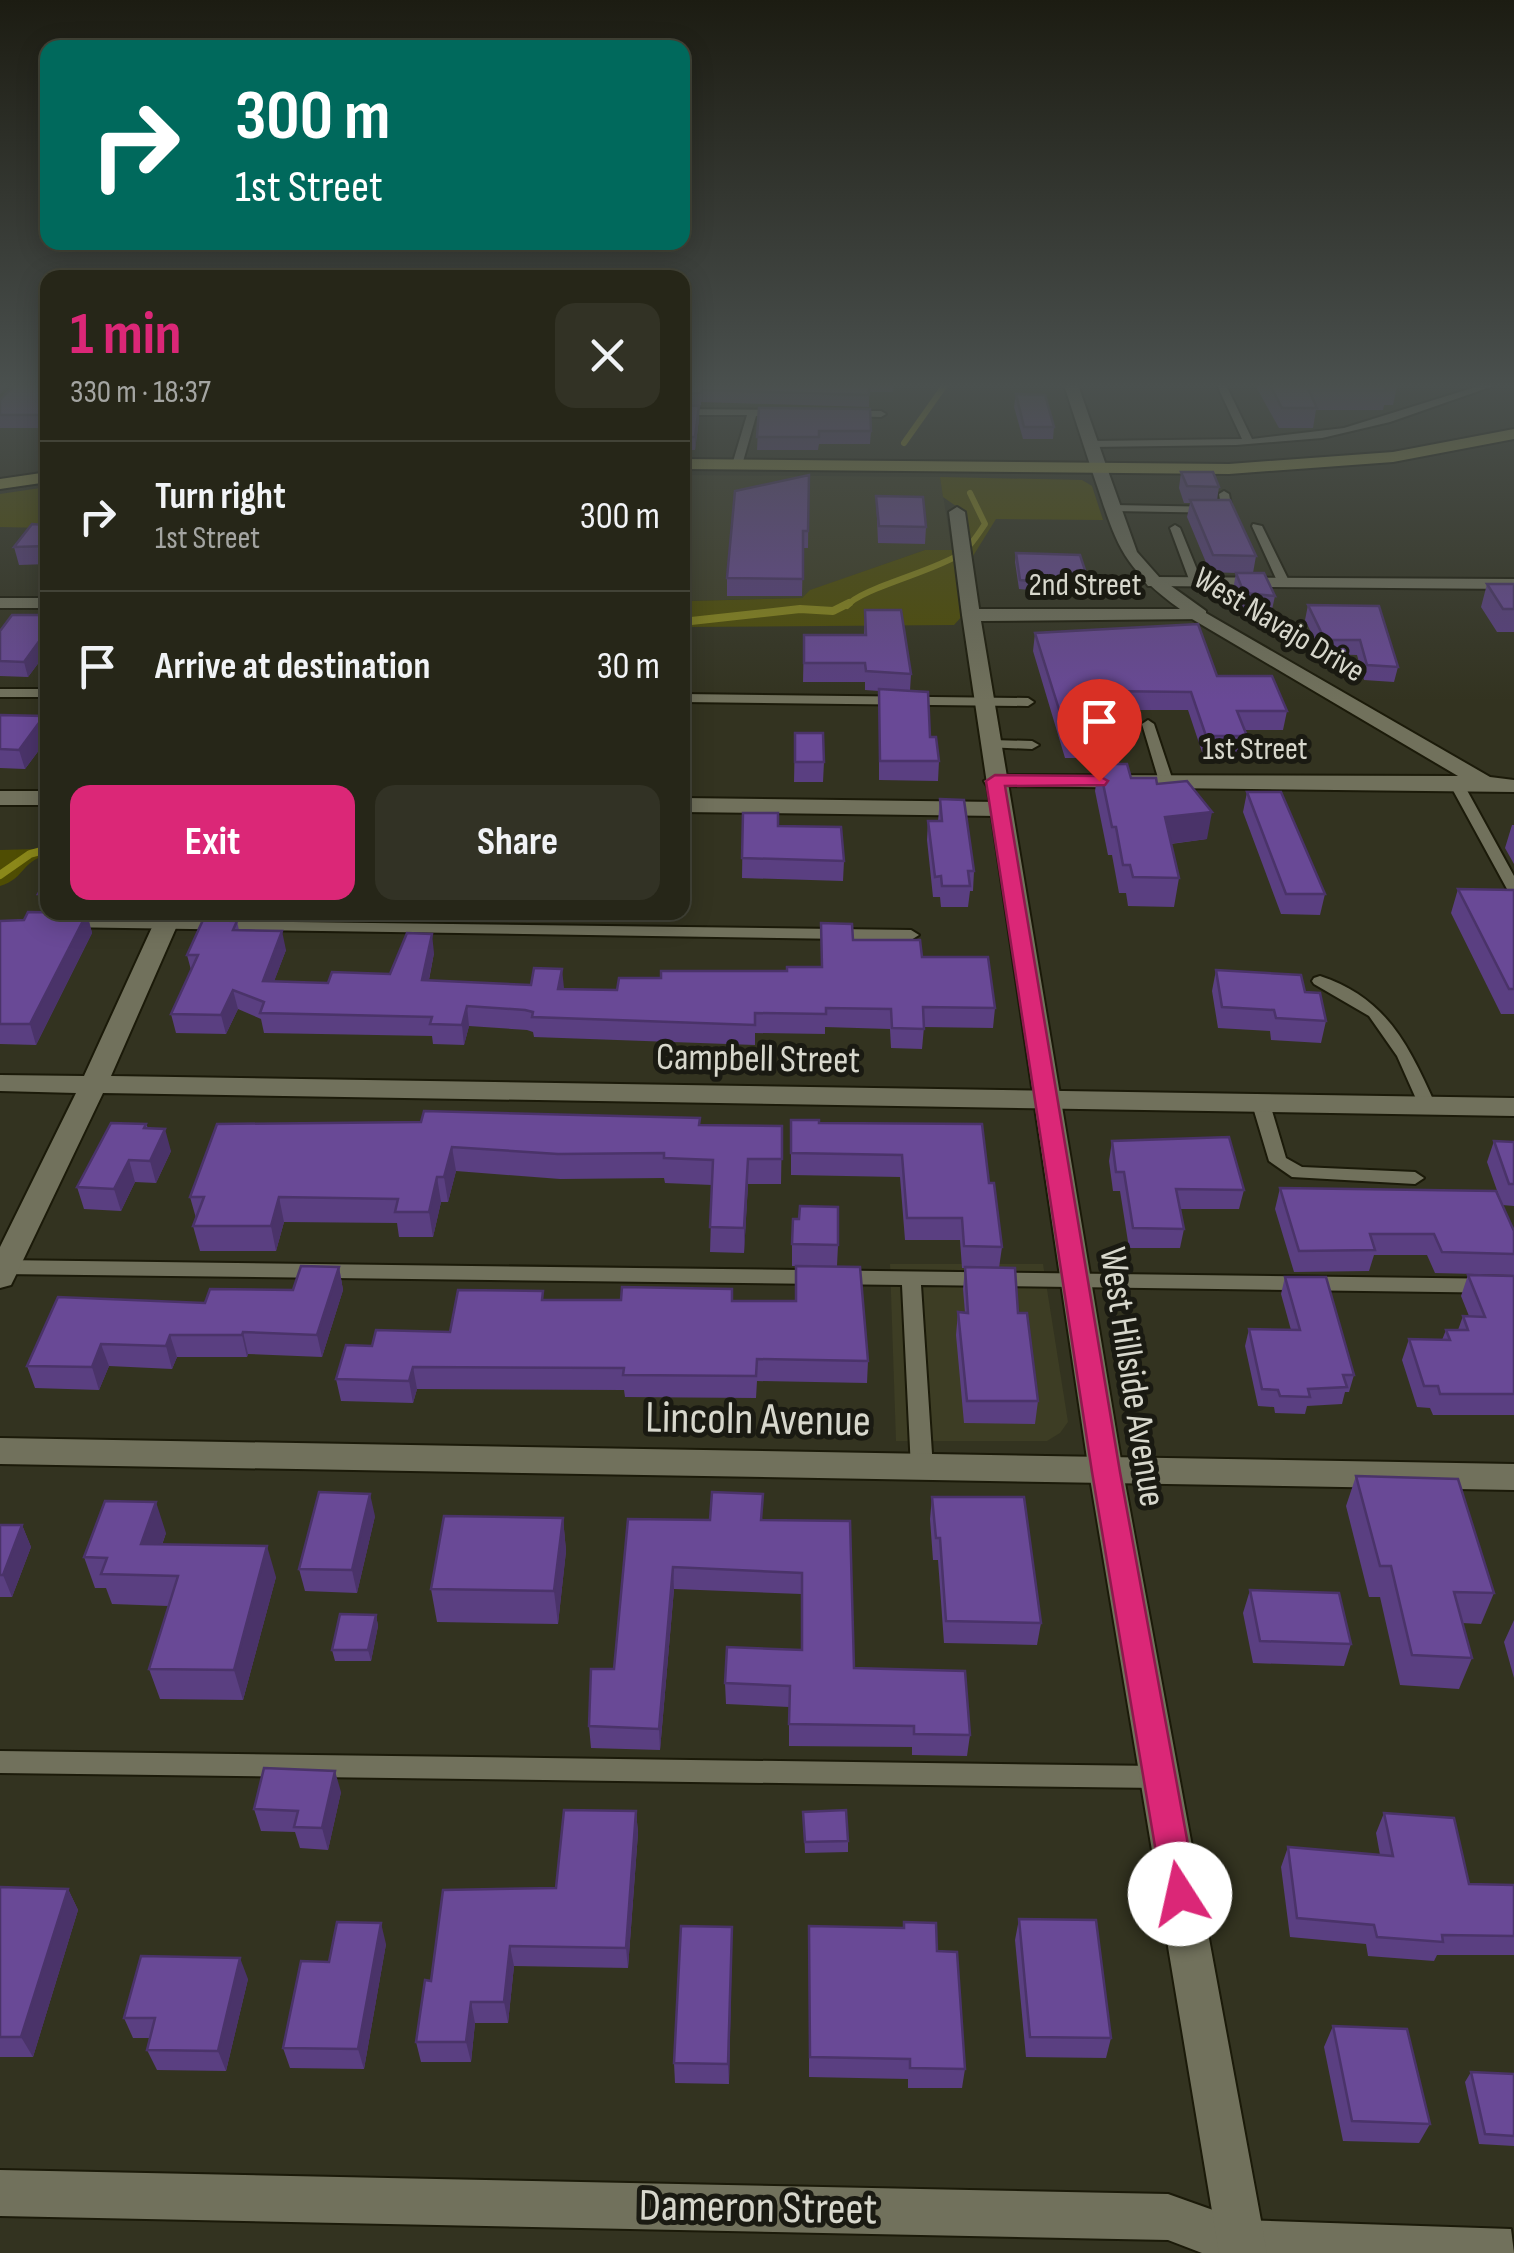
<!DOCTYPE html>
<meta charset="utf-8">
<style>
body{margin:0;font-family:"Sofia Sans Condensed",sans-serif;background:#323225;color:#f1f3f6;height:100vh;display:flex;flex-direction:column;font-size:38px;white-space:nowrap}
*{box-sizing:border-box;margin:0}
p{font-size:32px;color:#a4a5a2}
.icon{flex:none;width:55px;height:55px;fill:none;stroke:currentColor;stroke-width:2;stroke-linecap:round;stroke-linejoin:round}
.map{position:relative;flex:1;overflow:hidden}
.sheet{position:absolute;left:40px;top:270px;width:650px;height:650px;display:flex;flex-direction:column;background:#262618;border-radius:20px;box-shadow:0 5px 25px #0003,0 0 0 2px #424337}
.sheet>*{flex:none}
.top-card{position:absolute;left:40px;top:40px;width:650px;height:210px;border-radius:20px;box-shadow:0 5px 25px #0003,0 0 0 2px #424337;background:#00695c;color:#fff;overflow:hidden}
.pin{position:absolute;display:grid;place-items:center;width:85px;height:85px;color:#fff;margin:-102px -42px;border-radius:50% 50% 50% 0;rotate:-45deg;box-shadow:0 0 10px #0007}
.pin .icon{rotate:45deg}
.me{position:absolute;width:110px;margin:-55px;rotate:350deg;stroke-linejoin:round;filter:drop-shadow(0 0 8px #0008)}
.turn{display:flex;align-items:center;gap:35px;height:210px;padding:0 30px;font-size:45px}
.turn .icon{width:130px;height:130px;stroke-width:2.5}
.turn b{display:block;font-size:70px;line-height:85px}
.round{display:grid;place-items:center;flex:none;width:105px;height:105px;border-radius:20px;background:#323225}
.overview{display:flex;align-items:center;justify-content:space-between;height:170px;padding:0 30px}
h1{font-size:60px;font-weight:700;line-height:75px;color:#db2777}
.button{display:flex;gap:20px;margin-top:auto;padding:20px 30px}
.button a{flex:1;height:115px;border-radius:20px;background:#db2777;color:#fff;font-size:40px;font-weight:700;line-height:115px;text-align:center}
.button a+a{background:#323225;color:#f1f3f6}
ul{padding:0;list-style:none}
li{display:flex;align-items:center;gap:30px;height:150px;padding:0 30px;border-top:2px solid #424337}
li div{flex:1}
li b{display:block;font-size:38px}
li em{font-style:normal}
.map>svg:first-child{display:block}
.built{fill:#3d3d24}
.green{fill:#4f4d03}
.lines{fill:none;stroke-linecap:round;stroke-linejoin:round}
.stream-far1{stroke:#8b881a;stroke-width:6}
.stream{stroke:#8b881a;stroke-width:8}
.service-casing{stroke:#1b1a09;stroke-width:4}
.minor-casing{stroke:#1b1a09;stroke-width:4}
.tertiary-casing{stroke:#1b1a09;stroke-width:4}
.primary-casing{stroke:#1b1a09;stroke-width:4}
.service{fill:#71715c;fill-rule:evenodd}
.minor{fill:#71715c;fill-rule:evenodd}
.tertiary{fill:#71715c;fill-rule:evenodd}
.primary{fill:#8a8844;fill-rule:evenodd}
.wall{fill:#5a3f81}
.shaded-wall{fill:#4a3369}
.building{fill:#694996;stroke:#4a3369;stroke-width:2.5}
.route{fill:#db2777;stroke:#8e194d;stroke-width:2.5}
.labels{text-anchor:middle;dominant-baseline:central;stroke-width:10;stroke-linejoin:round;paint-order:stroke}
.far-street-label{font-size:32px;fill:#d7d7cc;stroke:#1a1a12}
.street-label{font-size:38px;fill:#d7d7cc;stroke:#1a1a12}
.near-street-label{font-size:45px;fill:#d7d7cc;stroke:#1a1a12}
</style>
<div class="map">
<svg width="1514" height="2253" viewBox="0 0 1514 2253">
<rect width="100%" height="100%" fill="#333320"/>
<path class="built" d="M683 475 940 477 952 550H925L811 590 802 598 683 601Z
M890 1264H1043L1068 1422 1060 1433 1047 1441H896Z"/>
<path class="green" d="M940 477 1082 480 1092 486 1103 520 996 519 973 556 966 513 943 497Z
M47 487V528L0 527V494Z
M925 550H952L964 614 954 625 683 627 682 607 690 601 802 598 810 590Z
M47 841V855C20 862 26 878 0 886V850L37 849Z"/>
<g class="lines">
<path class="stream-far1" d="M904 443 945 385
M847 606C859 589 935 571 960 554 970 548 978 534 985 524L970 493"/>
<path class="stream" d="M682 622 800 609 833 611 849 603
M0 875 30 854 48 849"/>
<g class="service-casing">
<path id="service" d="M1217 385H1226L1252 439 1344 428 1482 385H1496L1390 422 1322 438 1236 445 1091 447 1086 444 1091 441 1242 439Z
M682 409 782 410 787 413 782 416H756L742 465 737 468 732 465 747 415H682Z
M848 411H881L886 414 881 417 845 416V412Z
M1224 491 1229 494 1232 510 1227 513 1113 511 1108 508 1113 505 1221 507 1219 494Z
M1253 524 1262 526 1290 583 1288 585 1278 583 1252 526Z
M1175 525 1180 528 1202 582 1200 584 1190 582 1170 528Z
M0 689H48V697H0Z
M682 694 1028 698 1034 702 1028 706 682 702Z
M1148 720 1154 724 1173 781 1171 784H1161L1159 781 1142 724Z
M990 740 1032 741 1039 745 1032 749 985 747 983 744Z
M1456 779 1463 783 1514 876V893L1507 889 1449 783Z
M65 919 911 930 919 935 911 940 60 927 57 924Z
M1320 976C1387 998 1409 1046 1436 1106L1433 1110H1421L1397 1056 1369 1016 1314 984 1312 981 1314 978Z
M1261 1099 1270 1104 1286 1158 1302 1167 1415 1172 1424 1178 1415 1184 1292 1177 1269 1161 1252 1104Z
M0 1260 1514 1279V1293L921 1285 933 1469 930 1475 922 1477 914 1475 911 1469 902 1285 0 1274Z
M0 1751 1159 1766 1168 1769 1171 1777 1168 1785 1159 1788 0 1773Z"/>
</g>
<g class="minor-casing">
<path id="minor" d="M1064 385H1078L1107 468 1105 471 1091 468Z
M957 507 965 512 980 615 971 621 962 615 949 512Z
M1154 577 1514 579V589L1148 586 1145 582Z
M0 598H48V608H0Z
M1199 609 1490 777 1514 780V792L987 786 984 781 995 775 1458 776 1192 619 1190 615Z
M0 791H48V805H0Z
M682 798 999 802 1010 809 999 816 682 812Z
M159 912H183L111 1076 1514 1098V1116L103 1093 15 1277 11 1285 0 1288V1247L76 1093 0 1091V1075L84 1076Z
M0 1438 1514 1464V1490L0 1464Z
M0 2170 1168 2194 1241 2220 1511 2229 1514 2253H1202L1168 2240 0 2216Z"/>
</g>
<g class="tertiary-casing">
<path id="tertiary" d="M1093 465 1107 468 1137 552 1160 578 1206 611V619L981 621 1123 1472 1267 2253H1219L1089 1472 962 615 971 609H1180C1116 563 1116 539 1091 468Z"/>
</g>
<g class="primary-casing">
<path id="primary" d="M1514 429V439L1393 462 1229 474 682 469V459L1229 464 1393 452Z
M48 472V482L0 489V479Z"/>
</g>
<use href="#service" class="service"/>
<use href="#minor" class="minor"/>
<use href="#tertiary" class="tertiary"/>
<use href="#primary" class="primary"/>
</g>
<path class="wall" d="M48 385V428H0V400Z
M682 385H894L893 392H869V407L701 402V405L693 406 699 419 695 450H682Z
M1255 385H1397V386L1393 405H1384L1383 410H1316L1313 428H1279Z
M1016 394 1054 427 1053 439H1023L1014 407Z
M759 408 871 431 870 444H819L818 450H757Z
M1181 472 1219 487 1217 500 1256 556 1253 573 1275 596 1271 614 1241 611 1233 590 1236 573 1210 572 1187 517 1190 503H1184L1179 488Z
M809 475 808 548H803L802 596H727V578Z
M876 496 926 527 925 544 878 543Z
M47 519 48 564 19 565 14 547 44 525Z
M1016 553 1085 570 1081 595 1019 589 1015 562Z
M1487 584H1514V632H1497L1481 607Z
M1308 605 1379 606 1398 667 1394 682 1364 680 1357 655 1322 654 1305 620Z
M865 610 911 674 910 691 930 737 939 761 938 781 879 780V691L865 690V682H803L804 635H864Z
M48 615V650L28 677 0 676V631Z
M1035 633 1217 676 1287 711 1283 730H1244L1247 736 1243 756 1203 755 1188 710H1108L1120 752 1119 764 1131 778 1157 784 1207 839 1171 844 1179 878 1174 907 1128 906 1126 893H1119L1112 855H1108L1095 791 1098 771H1092L1089 758H1065L1033 651Z
M0 715 48 730V738L25 769 0 768Z
M795 733 824 762 823 782H794Z
M1247 792 1325 894 1320 915 1281 914 1243 812Z
M940 799 974 871 973 891H970L968 907H941L940 897H933L927 840 928 821H938Z
M743 813 778 826 844 861 843 881 742 878Z
M1512 825H1514V864L1505 848Z
M48 878V912H103L101 916 87 915 92 933 36 1045 0 1044V921L24 920 43 913 38 894Z
M1458 889 1514 890V1014H1501L1451 913Z
M537 912H580L578 920 538 919Z
M237 921 239 930 286 950 274 981 328 983 390 974 434 953 429 980 564 989 617 990 661 978 787 971 821 967V923L853 940 922 957 995 1008 993 1028 924 1027 922 1049 891 1048 890 1029 825 1027V1034L755 1033V1045L534 1037 533 1032 527 1030 469 1026 464 1045 433 1044 432 1036 264 1033 261 1019 238 1009 226 1034 176 1033 171 1014 191 970 187 955Z
M1216 970 1305 992 1326 1021 1321 1043 1271 1040 1270 1031 1218 1028 1212 991Z
M791 1120 819 1123 989 1183 1002 1247 999 1268 1018 1313 1038 1401 1035 1424 964 1423 956 1335 958 1312 965 1313 963 1289 965 1268H962L960 1240H905L900 1177 791 1175Z
M146 1124 148 1128 171 1151 156 1183 135 1182 121 1211 84 1209 77 1187Z
M217 1124 782 1126 781 1184H748L744 1253 710 1252 712 1185 665 1183 664 1178 560 1179 456 1171 448 1202H441L433 1237H399L397 1223 284 1222 276 1251H200L193 1226 196 1218 190 1197Z
M1112 1141 1244 1190 1239 1209H1180L1184 1229 1180 1248H1129L1120 1191H1113L1109 1161Z
M1494 1141 1514 1142V1206L1502 1205 1514 1231V1275L1435 1273 1427 1255H1374L1369 1271 1294 1272 1275 1209 1280 1188 1500 1199 1487 1162Z
M792 1244 838 1245 837 1266 868 1361 867 1383 757 1381 756 1398 625 1397 624 1390 417 1389 413 1403 341 1401 336 1379 372 1346 450 1332 544 1300 796 1301V1266H792Z
M339 1267 343 1290 322 1357 248 1354 247 1357H177L172 1369 109 1366 99 1390 35 1388 27 1366 205 1303 293 1290Z
M1468 1275 1514 1276V1415H1433L1430 1408 1417 1407 1402 1360 1409 1339 1442 1340 1446 1330H1458L1463 1316H1469L1461 1296Z
M1285 1277 1354 1375 1349 1392H1345L1342 1404 1307 1406 1305 1414 1275 1413 1274 1407 1258 1406 1245 1346 1249 1329 1291 1330 1281 1294Z
M1356 1476 1494 1593 1481 1624 1462 1623 1472 1658 1459 1689 1400 1685 1380 1597H1369L1346 1506Z
M932 1497 1041 1623 1037 1645 944 1643 938 1560H933L930 1519Z
M375 1516 357 1593 305 1591 299 1569Z
M563 1518 566 1551 558 1624 437 1622 431 1589Z
M628 1519 850 1521 854 1668 970 1735 967 1756 912 1755V1747L789 1746V1707L726 1704 725 1683 801 1649V1594L674 1589 660 1750 591 1748 589 1726 614 1669Z
M0 1525H22L31 1547 12 1597H0Z
M166 1533 162 1545 276 1577 243 1700 160 1699 149 1669 168 1606 112 1604 106 1588H95L84 1557Z
M1250 1590 1351 1644 1344 1666 1253 1663 1243 1613Z
M376 1615 378 1626 371 1661H335L332 1650Z
M1514 1620V1678L1504 1642Z
M341 1792 328 1850 300 1848 295 1832 261 1831 254 1809Z
M636 1811 638 1833 628 1968 514 1966 508 2023H475L471 2062H421L416 2042 431 1981 556 1888Z
M803 1812 848 1841V1852L805 1853Z
M1384 1813 1469 1884 1514 1885V1955H1437L1434 1961 1368 1956 1366 1944 1290 1937 1281 1867 1288 1847 1380 1855 1376 1833Z
M0 1887 68 1889 78 1910 33 2057H0Z
M1019 1919 1111 2038 1106 2058 1026 2057 1015 1940Z
M809 1926 937 1951 965 2069 962 2088H908V2079L809 2077Z
M732 1927 729 2084 675 2083 674 2063Z
M386 1944 364 2069 290 2068 283 2048 329 1962Z
M248 1979 226 2071 157 2070 147 2050 150 2038H133L124 2018Z
M1333 2026 1430 2124 1419 2143 1343 2141 1324 2047Z
M1471 2072 1514 2074V2146L1479 2144 1465 2082Z"/>
<path class="shaded-wall" d="M0 385H9L0 394Z
M699 406V419L695 450V437Z
M48 629V650L28 677 24 662Z
M44 716 48 730V738L25 769 19 750Z
M1212 812 1207 839 1160 845 1165 817Z
M686 814V833L682 866V842Z
M87 913 92 933 36 1045 30 1024Z
M282 931 286 950 267 1000 263 981Z
M432 934 434 953 425 999 422 980Z
M562 969 564 988 560 1008 558 989Z
M233 990 238 1009 226 1034 221 1015Z
M467 1006 469 1026 464 1045 462 1025Z
M165 1129 171 1151 156 1183 150 1161Z
M452 1147 456 1171 448 1202 444 1177Z
M748 1159V1184L744 1253V1228Z
M129 1160 135 1182 121 1211 114 1189Z
M437 1177 441 1202 433 1237 429 1212Z
M279 1197 284 1222 276 1251 271 1226Z
M339 1267 343 1290 322 1357 317 1335Z
M243 1332 248 1354 247 1357 242 1335Z
M170 1335 177 1357 172 1369 166 1346Z
M101 1344 109 1366 99 1390 92 1367Z
M413 1367 417 1389 413 1403 409 1381Z
M370 1494 375 1516 357 1593 352 1570Z
M156 1502 166 1533 151 1575 141 1544Z
M563 1518 566 1551 558 1624 554 1591Z
M22 1525 31 1547 12 1597 3 1575Z
M267 1546 276 1577 243 1700 234 1670Z
M673 1567 674 1589 660 1750 659 1729Z
M376 1615 378 1626 371 1661 368 1650Z
M335 1771 341 1792 328 1850 322 1828Z
M636 1811 638 1833 628 1968 626 1948Z
M68 1889 78 1910 33 2057 21 2037Z
M381 1923 386 1944 364 2069 358 2049Z
M732 1927V1948L729 2084 728 2064Z
M510 1946 514 1966 508 2023 504 2002Z
M240 1958 248 1979 226 2071 218 2051Z
M471 2002 475 2023 471 2062 466 2042Z"/>
<path class="building" d="M15 385H48L46 415H0V400Z
M682 385H869V395L701 390V393L682 394Z
M1270 385H1397V386H1384L1387 391H1309L1317 408H1282Z
M1016 394 1045 395 1054 427H1024Z
M682 405 699 406 695 437H682Z
M759 408 870 409 871 431H819V437H757Z
M1181 472H1213L1219 487 1187 486Z
M809 475 808 531H803V579L727 578 735 491Z
M876 496 923 497 926 527 879 526Z
M1190 500H1230L1256 556 1213 555Z
M47 519 48 546 14 547 32 524 44 525Z
M1016 553 1080 555 1085 570 1082 586 1020 580Z
M1236 573H1264L1275 596 1244 593Z
M1487 584H1514V609H1503Z
M1308 605 1379 606 1398 667 1367 665 1360 640H1325Z
M865 610H901L911 674 866 671 865 663H804V635H866Z
M12 615H48V629L24 662 0 661V631Z
M1198 624 1217 676H1272L1287 711H1237L1247 736H1206L1191 692 1103 691 1120 752H1094L1092 739 1068 738 1035 633Z
M879 689 928 692 930 737H936L939 761H880Z
M0 715 44 716 19 750 0 749Z
M795 733H823L824 762H795Z
M1099 764H1127L1131 778H1156L1157 784 1187 781 1212 812 1165 817 1179 878 1133 877 1130 865H1123L1116 827H1112Z
M1247 792H1281L1325 894H1286Z
M940 799 964 800 974 871H968L970 886H942L941 876 935 877 928 821H942Z
M743 813H778V826L841 827 844 861 742 858Z
M682 814H686L682 842Z
M48 878V894H38Z
M1458 889 1514 890V989H1509Z
M28 912 87 913 30 1024H0V921L24 920Z
M203 920 237 921 233 930 282 931 263 981 328 983 332 972 390 974 407 933 432 934 422 980 531 985 534 968 562 969 558 989 617 990 619 978H661V971H787V967H822L821 923 852 924 853 940H920L922 957H988L995 1008 923 1007 924 1029 892 1028 891 1009 826 1008V1014L755 1013V1025L532 1017 533 1012 525 1010 467 1006 462 1025 430 1024 432 1017 260 1013 264 1002 233 990 221 1015 171 1014 198 955H187Z
M1216 970 1301 975 1305 992 1320 993 1326 1021 1276 1018 1274 1010 1222 1007Z
M424 1111 700 1118 699 1125 782 1126V1159H748L744 1228 710 1227 713 1160 664 1158V1153L558 1154 452 1147 444 1177H437L429 1212H395L398 1199 279 1197 271 1226H193L204 1197H190L217 1124 421 1122Z
M791 1120H819V1123L982 1124 989 1183H994L1002 1247 964 1246 962 1218H907L902 1155 791 1153Z
M111 1123 146 1124 144 1128 165 1129 150 1161 129 1160 114 1189 77 1187Z
M1229 1137 1244 1190 1176 1189 1184 1229 1133 1228 1124 1172H1116L1112 1141Z
M1494 1141 1514 1142V1184H1509Z
M1280 1188 1496 1191 1514 1231V1254L1442 1252 1434 1234H1370L1375 1250 1299 1251Z
M800 1206 838 1207V1245L792 1244 793 1219H799Z
M301 1266 339 1267 317 1335 243 1332 242 1335H170L166 1346 101 1344 92 1367 27 1366 58 1297 205 1303 210 1289 293 1290Z
M796 1266 860 1267 868 1361 757 1359 756 1376 623 1375 624 1368 413 1367 409 1381 336 1379 346 1345 372 1346 376 1330 450 1332 458 1290 543 1291 542 1300H621L622 1287 732 1289V1301H796Z
M965 1267 1015 1268 1018 1313H1027L1038 1401H967L958 1312 968 1313Z
M1468 1275 1514 1276V1394H1440L1438 1386H1424L1409 1339 1450 1340 1446 1330H1468L1463 1316 1485 1317Z
M1285 1277H1326L1354 1375H1343L1347 1387 1308 1389 1310 1397 1280 1396 1278 1390 1262 1389 1249 1329 1300 1330Z
M1356 1476 1458 1479 1494 1593 1454 1592 1472 1658 1412 1655 1391 1566H1380Z
M319 1492 370 1494 352 1570 299 1569Z
M712 1492 763 1494 761 1520 850 1521 854 1668 965 1671 970 1735 914 1734V1726L789 1724 790 1686 725 1683 727 1647 802 1650V1573L673 1567 659 1729 589 1726 591 1669H614L628 1519 710 1520Z
M932 1497H1024L1041 1623 946 1621 940 1538H936Z
M105 1501 156 1502 141 1544 267 1546 234 1670 149 1669 178 1576 101 1574 107 1558 84 1557Z
M444 1516 563 1518 554 1591 431 1589Z
M0 1525H22L3 1575H0Z
M1250 1590 1339 1593 1351 1644 1260 1641Z
M340 1614 376 1615 368 1650H332Z
M264 1768 335 1771 322 1828 294 1827 298 1811 254 1809Z
M564 1810 636 1811 626 1948 510 1946 504 2002H471L466 2042H416L425 1980 431 1981 443 1890 556 1888Z
M846 1810 848 1841 805 1842 803 1812Z
M1384 1813 1454 1818 1469 1884 1514 1885V1936L1442 1935 1443 1942 1377 1937 1374 1925 1297 1918 1288 1847 1393 1856Z
M0 1887 68 1889 21 2037H0Z
M1019 1919 1096 1920 1111 2038 1030 2037Z
M337 1922 381 1923 358 2049 283 2048 301 1961 329 1962Z
M904 1922 936 1923 937 1951 957 1952 965 2069 910 2068V2059L810 2057 809 1926 904 1928Z
M681 1926 732 1927 728 2064 674 2063Z
M141 1956 240 1958 218 2051 147 2050 155 2018H124Z
M1333 2026 1407 2029 1430 2124 1352 2121Z
M1471 2072 1514 2074V2136L1485 2134Z"/>
<linearGradient id="sky" x2="0" y2="1"><stop stop-color="#1c1c12"/><stop offset="0.55" stop-color="#4a504e"/><stop offset="1" stop-color="#4a504e" stop-opacity="0"/></linearGradient>
<rect width="1514" height="701" fill="url(#sky)"/>
<path class="route" d="M1099 776 1108 781 1105 785 1005 786 1120 1472 1197 1894 1192 1905 1180 1910 1168 1905 1163 1894 1092 1472 986 781 995 775Z"/>
<g class="labels">
<g class="far-street-label">
<text x="1085" y="585">2nd Street</text>
<text transform="translate(1279 625) rotate(31)">West Navajo Drive</text>
<text x="1255" y="749">1st Street</text>
</g>
<g class="street-label">
<text transform="translate(758 1059) rotate(1)">Campbell Street</text>
<text transform="translate(1132 1377) rotate(81)">West Hillside Avenue</text>
</g>
<g class="near-street-label">
<text transform="translate(758 1420) rotate(1)">Lincoln Avenue</text>
<text transform="translate(758 2208) rotate(1)">Dameron Street</text>
</g>
</g>
</svg>
<div class="pin" style="left:1099px;top:781px;background:#d93025"><svg class="icon" aria-label="arrive" viewBox="0 0 24 24"><path d="M6 21V4h12l-3 4 3 4H6"/></svg></div>
<svg class="me" style="left:1180px;top:1894px" viewBox="-20 -20 40 40"><circle r="19" fill="#fff"/><path d="M0-13L10 11 0 6-10 11z" fill="#db2777"/></svg>
<div class="top-card">
<div class="turn"><svg class="icon" aria-label="right" viewBox="0 0 24 24"><path d="M7 20v-9h11M14 6l5 5-5 5"/></svg><div><b>300 m</b>1st Street</div></div>
</div>
<section class="sheet">
<div class="overview"><div><h1>1 min</h1><p>330 m · 18:37</p></div><a class="round"><svg class="icon" aria-label="close" viewBox="0 0 24 24"><path d="M6 6l12 12M18 6L6 18"/></svg></a></div>
<ul>
<li><svg class="icon" aria-label="right" viewBox="0 0 24 24"><path d="M7 20v-9h11M14 6l5 5-5 5"/></svg><div><b>Turn right</b><p>1st Street</p></div><em>300 m</em></li>
<li><svg class="icon" aria-label="arrive" viewBox="0 0 24 24"><path d="M6 21V4h12l-3 4 3 4H6"/></svg><div><b>Arrive at destination</b></div><em>30 m</em></li>
</ul>
<div class="button"><a>Exit</a><a>Share</a></div>
</section>
</div>
